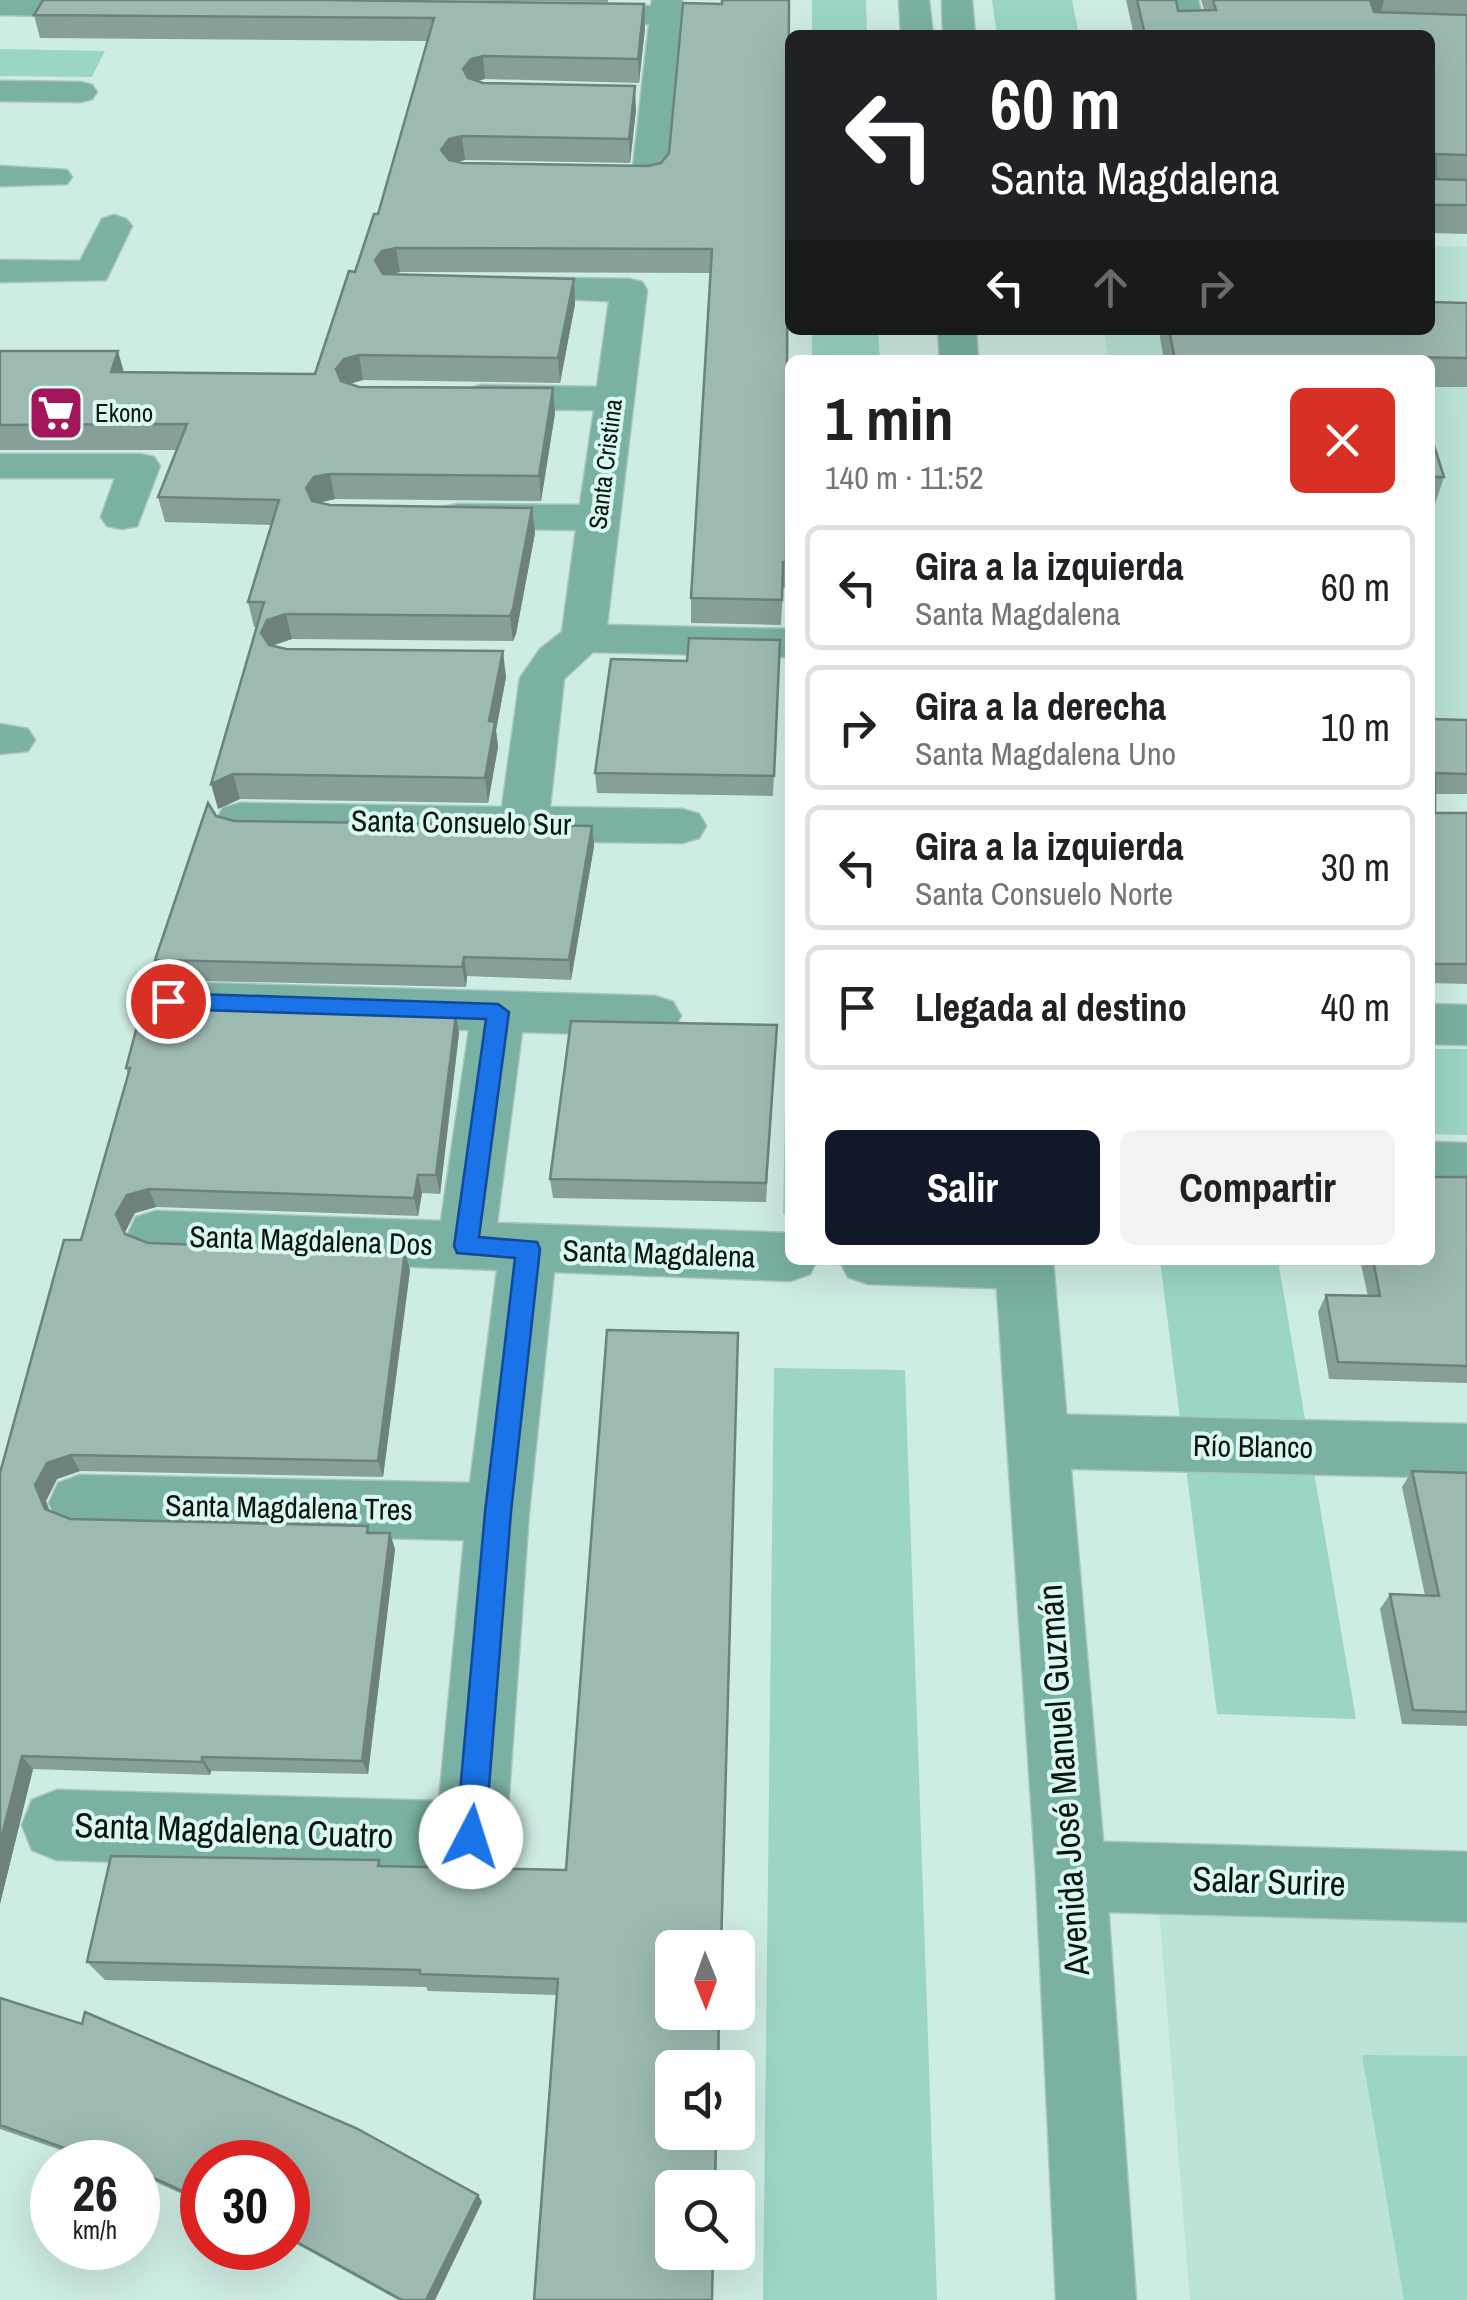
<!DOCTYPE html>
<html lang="es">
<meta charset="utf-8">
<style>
body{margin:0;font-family:"Archivo Narrow",sans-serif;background:#f2f2f2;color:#202124;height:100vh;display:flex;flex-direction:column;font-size:38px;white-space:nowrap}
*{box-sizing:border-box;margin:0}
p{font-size:32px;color:#757577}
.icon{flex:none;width:55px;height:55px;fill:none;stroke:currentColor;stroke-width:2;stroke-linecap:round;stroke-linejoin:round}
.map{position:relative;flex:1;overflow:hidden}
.side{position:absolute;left:785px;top:355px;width:650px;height:910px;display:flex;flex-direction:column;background:#fff;border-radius:15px;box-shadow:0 10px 40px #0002}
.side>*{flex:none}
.hud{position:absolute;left:785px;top:30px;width:650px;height:305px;border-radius:15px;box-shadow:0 10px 40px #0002;background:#202124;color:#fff;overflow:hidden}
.needle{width:65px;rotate:179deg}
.tools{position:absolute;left:655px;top:1930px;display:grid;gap:20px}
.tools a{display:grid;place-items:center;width:100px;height:100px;border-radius:15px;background:#fff;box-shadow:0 10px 40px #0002;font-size:50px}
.speed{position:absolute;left:30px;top:2140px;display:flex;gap:20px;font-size:50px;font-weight:700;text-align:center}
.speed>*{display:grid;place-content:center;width:130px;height:130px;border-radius:50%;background:#fff;box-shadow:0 10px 40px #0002;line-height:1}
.speed small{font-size:25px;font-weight:400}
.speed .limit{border:15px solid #d22;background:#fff;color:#111}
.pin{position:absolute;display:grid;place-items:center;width:85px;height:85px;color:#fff;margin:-42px;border:5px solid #fff;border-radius:50%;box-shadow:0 2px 10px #0007}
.me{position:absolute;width:110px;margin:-55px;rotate:5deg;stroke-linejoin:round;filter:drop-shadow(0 0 8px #0008)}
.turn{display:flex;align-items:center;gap:35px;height:210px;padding:0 40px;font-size:45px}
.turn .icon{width:130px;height:130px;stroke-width:2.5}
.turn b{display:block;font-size:70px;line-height:85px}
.lanes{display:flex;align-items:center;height:95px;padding:0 40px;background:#0003;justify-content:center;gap:50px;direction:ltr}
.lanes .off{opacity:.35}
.round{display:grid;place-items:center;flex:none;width:105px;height:105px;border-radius:15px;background:#f2f2f2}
.headline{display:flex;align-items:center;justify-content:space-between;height:170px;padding:0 40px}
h1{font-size:60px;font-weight:700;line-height:75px}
.action{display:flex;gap:20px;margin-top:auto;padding:20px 40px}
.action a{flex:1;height:115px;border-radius:15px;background:#111827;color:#fff;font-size:40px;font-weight:700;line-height:115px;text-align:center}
.action a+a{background:#f2f2f2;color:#202124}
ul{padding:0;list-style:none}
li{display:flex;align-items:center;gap:30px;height:125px;margin:0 20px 15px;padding:0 20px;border:5px solid #e0e0e0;border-radius:15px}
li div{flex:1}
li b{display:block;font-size:38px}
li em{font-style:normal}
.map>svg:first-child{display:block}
.built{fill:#bbe3d8}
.green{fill:#9bd5c6}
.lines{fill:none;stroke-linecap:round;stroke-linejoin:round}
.minor-casing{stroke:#aac5be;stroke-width:3}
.tertiary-casing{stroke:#aac5be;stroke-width:3}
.minor{fill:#7ab1a4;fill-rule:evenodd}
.tertiary{fill:#7ab1a4;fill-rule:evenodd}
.wall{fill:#86a099}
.shaded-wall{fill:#6d827d}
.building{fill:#9cbab2;stroke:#6d827d;stroke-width:2.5}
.route{fill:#1a73e8;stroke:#114b97;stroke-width:2.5}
.labels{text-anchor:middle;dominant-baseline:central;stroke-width:8;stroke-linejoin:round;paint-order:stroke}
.far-poi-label{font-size:25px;fill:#0b1613;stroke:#daf9f1;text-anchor:start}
.far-street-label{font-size:25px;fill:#0b1613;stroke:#daf9f1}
.street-label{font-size:30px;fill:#0b1613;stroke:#daf9f1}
.near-street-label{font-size:35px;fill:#0b1613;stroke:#daf9f1}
</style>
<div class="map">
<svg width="1467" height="2300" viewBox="0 0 1467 2300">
<rect width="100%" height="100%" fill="#cdece4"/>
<path class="built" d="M1430 246H1467V721L1430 720V360H1108L1104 330H1430Z
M1159 1908 1467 1914V2300H1190Z"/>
<path class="green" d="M812 0H866L867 35H812Z
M992 0H1072L1079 35H997Z
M0 49 105 51 92 77 0 76Z
M812 330H878L880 360H812Z
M790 841V1215L783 1214Z
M1430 1049H1467V1135L1430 1134Z
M1160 1260H1278L1356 1719 1217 1714Z
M774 1368 905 1370 937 2300H763Z
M1362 2055 1467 2056V2300H1404Z"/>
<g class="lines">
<g class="minor-casing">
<path id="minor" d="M0 0H118L128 8 124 14 113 17 0 15Z
M652 0H682L666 177 661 184 649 187 576 183 571 176 576 169 633 167 649 24 568 23 557 20 553 14 557 8 568 5 651 6Z
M1168 0H1198L1208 35H1176Z
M0 81 81 82 92 85 97 92 92 99 81 102 0 101Z
M0 166 67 170 72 177 67 184 0 186Z
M114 215 126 219 132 226 106 280 0 282V260L80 261 102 219Z
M499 277 629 279 642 282 647 290 607 625 790 629V657L593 652 564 679 550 807 682 809 699 814 706 826 699 838 682 843 240 837 223 832 216 820 223 808 240 803 502 807 520 678 540 649 562 632 576 530 458 528 443 525 437 516 443 507 458 504 580 505 594 410 481 409 467 405 462 397 467 389 481 385 597 387 609 301 486 296 481 288 486 280Z
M0 454H140L154 457 160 466 137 526 122 529 107 526 101 517 115 478H0Z
M0 724 28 729 35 740 28 751 0 754Z
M168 982 655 996 673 1002 681 1016 673 1030 655 1036 522 1032 497 1223 790 1233V1260H817L810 1274 790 1281 554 1272 529 1512 506 1837 496 1862 471 1872 57 1860 32 1850 22 1825 32 1800 57 1790 439 1801 464 1540 80 1531 58 1523 49 1503 58 1483 80 1475 470 1483 497 1270 156 1257 136 1251 128 1234 136 1217 156 1211 441 1221 469 1030 168 1020 150 1015 142 1001 150 987Z
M1430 1004 1467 1005V1045L1430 1044Z
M1430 1142 1467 1143V1187L1430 1186Z
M839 1260H1051L1054 1265 1045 1282 1025 1289 868 1284 848 1277Z
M1038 1414 1467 1424V1478L1038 1468 1016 1460 1007 1441 1016 1422Z
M1071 1841 1467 1852V1922L1071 1911 1046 1901 1036 1876 1046 1851Z"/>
</g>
<g class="tertiary-casing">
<path id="tertiary" d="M899 0H929L933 35H901Z
M942 0H972L975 35H943Z
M938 330H976L978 360H940Z
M995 1260H1053L1106 1876 1136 2300H1056L1036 1876Z"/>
</g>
<use href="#minor" class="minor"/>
<use href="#tertiary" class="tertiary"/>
</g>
<path class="wall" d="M407 0H608V2Z
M1126 0H1176L1178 11 1204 10 1201 0H1467V205H1430V35H1134Z
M683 3 786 562V588H783L781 625 691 623V598L710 273 400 272 392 274 574 279 575 304 560 383 363 380 350 384 359 387 555 413 541 501 335 499 319 503 330 505 532 508 535 533 516 634 513 641 292 639 272 646 286 649 506 677 496 730 498 747 488 803 240 799 218 809 256 627H254L248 602 271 525 165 522 158 497 177 450H0V351L124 372 315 374 378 214 427 41 40 38 34 15 644 4 645 28 639 83 485 79 477 81 636 110 630 163 465 160 457 162 648 166 661 163 669 153Z
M1430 205H1467V234L1430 233Z
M1467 303V387H1430V360H1164L1160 338 1161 330H1430Z
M1430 433 1444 477 1434 507 1430 506Z
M780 640 773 796 597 793 595 773 687 661Z
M1430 719 1467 720V794H1435V813H1467V984L1430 983Z
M216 816 234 821 592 826 594 846 571 980 467 976 466 987 162 980 155 960Z
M161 1004 456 1014 459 1033 440 1194 422 1193 418 1216 156 1207 135 1213 125 1232 126 1235 148 1243 410 1270 383 1477 80 1471 57 1479 46 1501 49 1510 70 1519 368 1526 370 1533 395 1549 368 1774 211 1771 210 1775 33 1769 0 1904V1473L81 1240 128 1074 126 1068Z
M776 1044 766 1202 553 1198 550 1179Z
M1467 1177V1383L1329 1379 1318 1312 1326 1295 1368 1296 1360 1260H1430Z
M737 1360 722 1948H672V2012H720L719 2068H672L717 2132 716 2188H672L557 1995 428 1991 426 1987 105 1980 87 1962 379 1860 381 1866 566 1870Z
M1412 1471 1467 1473V1726L1402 1724 1380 1609 1390 1594 1425 1595 1402 1487Z
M0 1998 478 2195 482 2202 435 2300H398L304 2248 288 2240V2162H202V2203L138 2174V2162H95L0 2129Z"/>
<path class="shaded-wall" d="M1369 0H1384L1380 15 1369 17Z
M644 4 645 28 639 83 638 59Z
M483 56 485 79 473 82 465 93 463 69 471 59Z
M635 86 636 110 630 163 629 139Z
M462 136 465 160 452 163 441 150 449 139Z
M396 248 400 272 386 275 379 285 375 260 382 251Z
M574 279 575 304 560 383 558 358Z
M118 351 125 376 111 372Z
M359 355 363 380 348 384 341 394 336 369 344 359Z
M553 388 555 413 541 501 539 476Z
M330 474 335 499 319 502 311 513 306 488 314 477Z
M532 508 535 533 516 634 513 641 510 616Z
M286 614 292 639 273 645 267 659 261 633 267 620Z
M503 651 506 677 496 730 498 747 488 803 485 778 489 721Z
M233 774 240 799 218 809 211 784Z
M592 826 594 846 571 980 569 960Z
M464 957 467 976 466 987 462 967Z
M456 1014 459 1033 440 1194 436 1175Z
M418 1175 422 1193 418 1216 414 1198Z
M149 1189 156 1207 135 1213 125 1232 133 1253 116 1214 127 1195Z
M405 1252 410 1270 383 1477 378 1461Z
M71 1455 80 1471 57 1479 46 1501 55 1525 45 1509 35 1485 47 1463Z
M390 1533 395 1549 368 1774 362 1761Z
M22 1756 33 1769 0 1904V1843Z
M202 1757 211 1771 210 1775 202 1762Z
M97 2153 109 2161 108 2162H101L95 2159Z
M478 2195 482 2202 435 2300H426Z"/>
<path class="building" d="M43 0H323L644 4 638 59 483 56 471 59 463 69 468 78 483 83 635 86 629 139 462 136 449 139 441 150 449 160 462 163 648 166 661 163 669 153 683 3 722 4V0H789L786 562H783L782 600 691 598 712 249 396 248 382 251 375 260 383 274 574 279 558 358 359 355 344 359 336 369 341 381 359 387 553 388 539 476 330 474 314 477 306 488 312 501 330 505 532 508 513 609 510 616 286 614 267 620 261 633 269 645 286 649 503 651 489 721 495 722 485 778 233 774 211 784 264 602H248L279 500 158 497 187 424 0 425V351H118L111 372 315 374 349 271 355 272 374 214H378L434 18 34 15Z
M1137 0H1176L1178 11 1216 10 1213 0H1370L1374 12 1467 15V155L1435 154 1436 179 1467 180V205H1430V35H1145Z
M1430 302 1467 303V358L1406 357 1407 360H1175L1169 330H1430Z
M1430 433 1444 477H1430Z
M689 638 780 640 774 776 595 773 611 659 687 661Z
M1430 719 1467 720V774L1435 773V813H1467V964H1430Z
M208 803 216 816 234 821 592 826 569 960 464 957 462 967 155 960Z
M144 1000 161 1004 456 1014 436 1175H418L414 1198 149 1189 127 1195 116 1214 125 1234 148 1243 405 1252 378 1461 71 1455 47 1463 35 1485 45 1509 70 1519 368 1526 367 1533H390L362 1761 202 1757V1762L22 1756 0 1843V1473L64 1240H81L130 1068H126Z
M571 1021 777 1025 766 1183 550 1179Z
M1430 1177H1467V1366L1338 1362 1326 1295 1380 1296 1373 1260H1430Z
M607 1330 738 1333 721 1948H672V2012H719L718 2068H672V2132H716L715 2188H672V2252H713L712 2300H534L558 1979 420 1974V1970L87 1962 111 1856 379 1860 378 1866 566 1870Z
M1412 1471 1467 1473V1712L1413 1710 1390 1594 1439 1596Z
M0 1998 82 2024 85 2012 356 2128 478 2195 426 2300H402L288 2237V2162H202V2200L138 2171V2162H118L97 2153 95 2159 0 2125Z"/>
<path class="route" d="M168 993 498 1004 509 1012 479 1237 537 1242 540 1249 511 1512 485 1837 481 1847 471 1851 461 1847 456 1837 485 1512 515 1258 457 1253 454 1246 486 1019 168 1009 158 1001Z"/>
<defs>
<g id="supermarket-square" transform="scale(2.875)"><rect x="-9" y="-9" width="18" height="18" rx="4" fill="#a3165c" stroke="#daf9f1"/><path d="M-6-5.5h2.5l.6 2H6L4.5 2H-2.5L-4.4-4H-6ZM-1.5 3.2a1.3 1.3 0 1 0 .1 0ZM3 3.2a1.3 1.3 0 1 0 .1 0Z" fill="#fff"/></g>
</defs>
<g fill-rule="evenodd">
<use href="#supermarket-square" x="56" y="413"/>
</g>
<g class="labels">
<g class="far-poi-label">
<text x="95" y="413">Ekono</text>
</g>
<g class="far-street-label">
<text transform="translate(605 464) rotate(-83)">Santa Cristina</text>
</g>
<g class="street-label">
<text transform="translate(461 822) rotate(1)">Santa Consuelo Sur</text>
<text transform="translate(311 1240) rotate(2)">Santa Magdalena Dos</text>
<text transform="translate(659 1253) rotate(2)">Santa Magdalena</text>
<text transform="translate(1253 1446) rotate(1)">Río Blanco</text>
<text transform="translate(289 1507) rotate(1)">Santa Magdalena Tres</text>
</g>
<g class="near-street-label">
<text transform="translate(1063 1780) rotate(-94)">Avenida José Manuel Guzmán</text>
<text transform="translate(234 1830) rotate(2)">Santa Magdalena Cuatro</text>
<text transform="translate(1269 1881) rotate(2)">Salar Surire</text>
</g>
</g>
</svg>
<div class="tools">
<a><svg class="needle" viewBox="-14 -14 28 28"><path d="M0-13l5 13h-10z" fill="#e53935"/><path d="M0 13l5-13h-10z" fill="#757577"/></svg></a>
<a><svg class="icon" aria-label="sound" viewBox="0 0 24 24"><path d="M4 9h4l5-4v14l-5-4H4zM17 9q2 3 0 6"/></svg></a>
<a><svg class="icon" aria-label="search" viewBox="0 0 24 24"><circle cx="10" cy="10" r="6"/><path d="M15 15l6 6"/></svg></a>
</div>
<div class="speed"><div>26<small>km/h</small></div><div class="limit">30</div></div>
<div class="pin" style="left:168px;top:1001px;background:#d93025"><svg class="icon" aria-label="arrive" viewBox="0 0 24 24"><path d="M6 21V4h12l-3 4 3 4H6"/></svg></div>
<svg class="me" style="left:471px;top:1837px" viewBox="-20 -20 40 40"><circle r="19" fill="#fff"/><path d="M0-13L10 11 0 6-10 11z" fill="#1a73e8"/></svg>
<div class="hud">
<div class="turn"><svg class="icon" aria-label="left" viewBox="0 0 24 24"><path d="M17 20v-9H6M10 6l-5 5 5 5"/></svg><div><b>60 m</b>Santa Magdalena</div></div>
<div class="lanes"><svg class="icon" aria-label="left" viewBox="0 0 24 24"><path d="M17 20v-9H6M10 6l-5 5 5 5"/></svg><svg class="icon off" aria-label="ahead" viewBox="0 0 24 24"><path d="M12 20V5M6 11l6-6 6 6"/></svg><svg class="icon off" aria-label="right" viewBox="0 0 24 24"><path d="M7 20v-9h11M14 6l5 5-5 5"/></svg></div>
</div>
<section class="side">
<div class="headline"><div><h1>1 min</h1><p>140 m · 11:52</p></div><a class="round" style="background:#d93025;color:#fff"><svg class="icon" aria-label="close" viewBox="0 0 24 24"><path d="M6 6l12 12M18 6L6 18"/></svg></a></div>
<ul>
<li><svg class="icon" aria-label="left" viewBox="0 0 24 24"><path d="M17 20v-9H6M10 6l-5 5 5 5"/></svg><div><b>Gira a la izquierda</b><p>Santa Magdalena</p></div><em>60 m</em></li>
<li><svg class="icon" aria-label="right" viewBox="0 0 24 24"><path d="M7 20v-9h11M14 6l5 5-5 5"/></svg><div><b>Gira a la derecha</b><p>Santa Magdalena Uno</p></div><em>10 m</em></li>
<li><svg class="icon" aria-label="left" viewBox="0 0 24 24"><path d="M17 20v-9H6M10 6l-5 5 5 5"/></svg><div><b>Gira a la izquierda</b><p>Santa Consuelo Norte</p></div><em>30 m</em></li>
<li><svg class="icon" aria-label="arrive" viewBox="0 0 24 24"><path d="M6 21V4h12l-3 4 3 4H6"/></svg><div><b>Llegada al destino</b></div><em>40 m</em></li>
</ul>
<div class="action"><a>Salir</a><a>Compartir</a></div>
</section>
</div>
